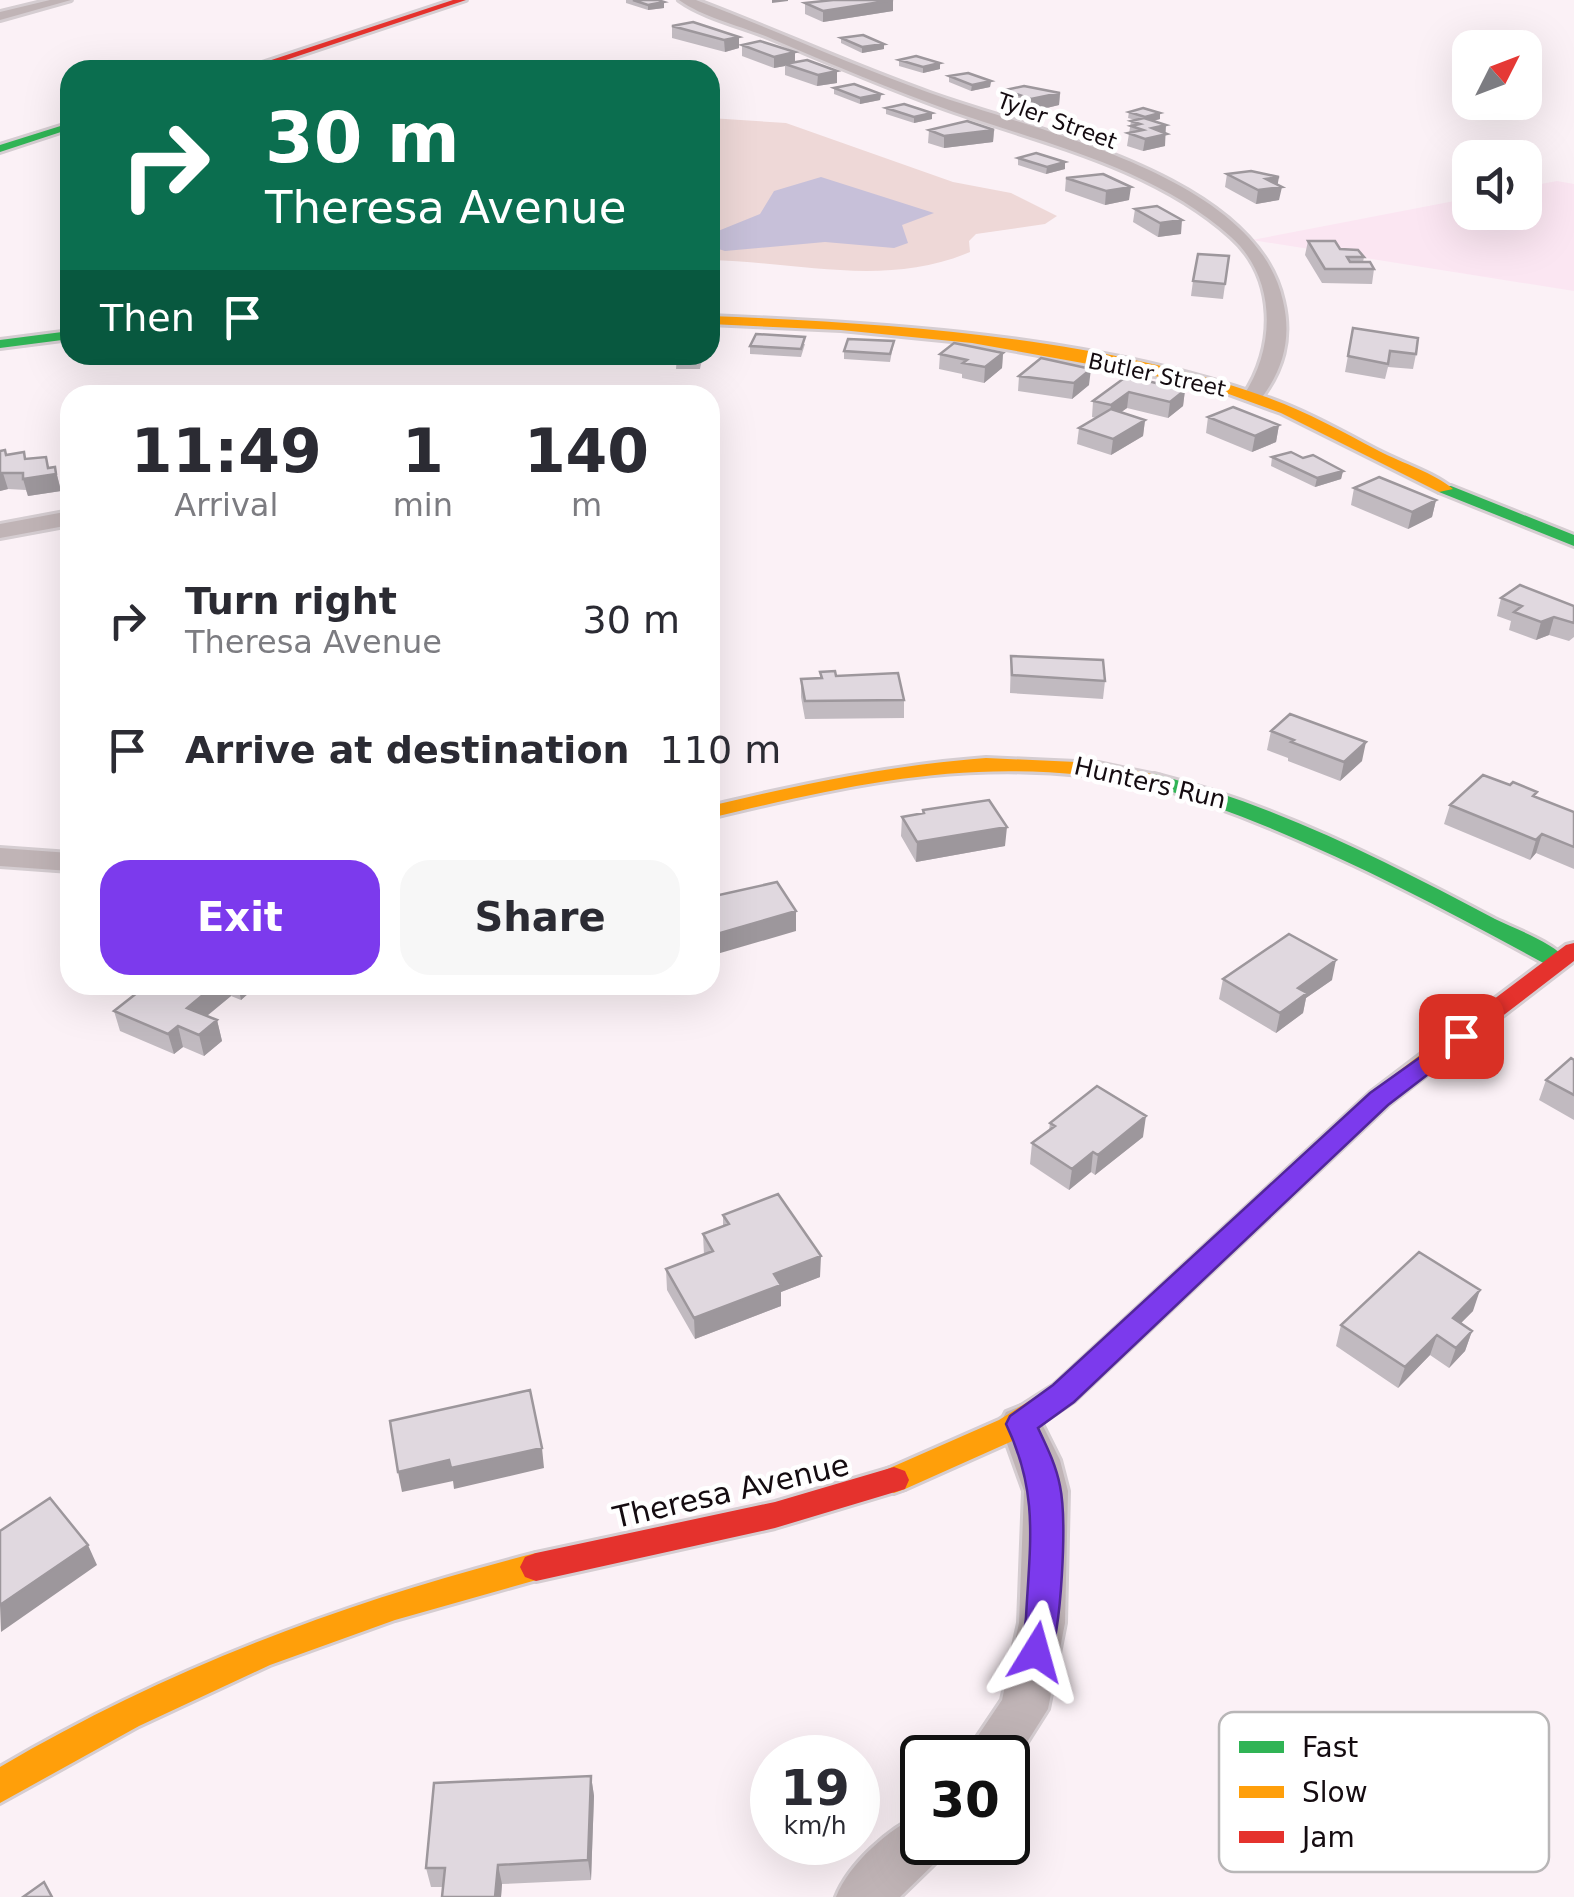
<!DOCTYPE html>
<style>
body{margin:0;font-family:"DejaVu Sans",sans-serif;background:#f7f7f7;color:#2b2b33;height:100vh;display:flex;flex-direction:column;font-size:38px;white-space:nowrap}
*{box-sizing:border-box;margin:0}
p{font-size:32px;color:#7c7c81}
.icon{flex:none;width:55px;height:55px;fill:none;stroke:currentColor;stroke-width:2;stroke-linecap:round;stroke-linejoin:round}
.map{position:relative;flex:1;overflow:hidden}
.drawer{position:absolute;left:60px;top:385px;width:660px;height:610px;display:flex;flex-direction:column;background:#fff;border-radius:30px;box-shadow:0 10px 40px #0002}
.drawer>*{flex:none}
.top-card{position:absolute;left:60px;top:60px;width:660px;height:305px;border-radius:30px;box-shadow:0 10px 40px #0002;background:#0b6e4f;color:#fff;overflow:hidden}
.needle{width:65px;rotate:48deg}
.controls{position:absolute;left:1452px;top:30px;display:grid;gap:20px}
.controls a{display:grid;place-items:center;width:90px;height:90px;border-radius:20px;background:#fff;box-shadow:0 10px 40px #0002;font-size:50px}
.speed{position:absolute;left:750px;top:1735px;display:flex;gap:20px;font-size:50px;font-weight:700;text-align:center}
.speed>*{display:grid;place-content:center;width:130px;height:130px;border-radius:50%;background:#fff;box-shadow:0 10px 40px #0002;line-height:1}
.speed small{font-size:25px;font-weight:400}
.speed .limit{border:5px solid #111;border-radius:15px;background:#fff;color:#111}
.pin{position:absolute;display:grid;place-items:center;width:85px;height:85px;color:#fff;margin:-42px;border-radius:20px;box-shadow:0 5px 15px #0006}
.me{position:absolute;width:110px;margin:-55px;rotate:8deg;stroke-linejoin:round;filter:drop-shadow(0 0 8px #0008)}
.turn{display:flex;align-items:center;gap:35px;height:210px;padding:0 40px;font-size:45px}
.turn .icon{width:130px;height:130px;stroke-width:2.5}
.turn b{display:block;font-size:70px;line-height:85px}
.then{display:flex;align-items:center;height:95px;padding:0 40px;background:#0003;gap:20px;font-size:38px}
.eta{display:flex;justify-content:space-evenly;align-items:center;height:170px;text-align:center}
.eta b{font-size:60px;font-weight:700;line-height:70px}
.primary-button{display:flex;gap:20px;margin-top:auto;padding:20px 40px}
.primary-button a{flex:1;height:115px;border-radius:30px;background:#7c3aed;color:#fff;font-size:40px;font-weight:700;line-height:115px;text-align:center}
.primary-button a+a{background:#f7f7f7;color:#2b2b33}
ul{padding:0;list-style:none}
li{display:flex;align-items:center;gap:30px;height:130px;padding:0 40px}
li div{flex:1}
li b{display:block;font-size:38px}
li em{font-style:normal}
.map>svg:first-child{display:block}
.built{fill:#fbe6f2}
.green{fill:#eed8d7}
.water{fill:#c7c0d9}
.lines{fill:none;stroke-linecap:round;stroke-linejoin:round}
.street-casing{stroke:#d5cdd1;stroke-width:6}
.fast-casing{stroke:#d5cdd1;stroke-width:6}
.slow-casing{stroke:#d5cdd1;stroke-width:6}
.jam-casing{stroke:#d5cdd1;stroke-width:6}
.street{fill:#c0b4b6;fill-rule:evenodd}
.fast{fill:#30b455;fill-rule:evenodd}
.slow{fill:#ff9f0a;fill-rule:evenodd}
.jam{fill:#e5322d;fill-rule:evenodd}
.wall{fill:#c1bac0}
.shaded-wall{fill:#9d979c}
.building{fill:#e0d8df;stroke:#9d979c;stroke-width:2.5}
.route{fill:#7c3aed;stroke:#51269a;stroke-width:2.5}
.labels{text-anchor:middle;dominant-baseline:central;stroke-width:9;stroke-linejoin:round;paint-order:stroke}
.far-street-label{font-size:22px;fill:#140b10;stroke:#fff}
.street-label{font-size:25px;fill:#140b10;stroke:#fff}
.near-street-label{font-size:30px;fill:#140b10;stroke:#fff}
.key{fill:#fff;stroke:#b8b6b7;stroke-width:2.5}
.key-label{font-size:28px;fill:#140b10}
</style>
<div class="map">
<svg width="1574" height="1897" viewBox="0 0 1574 1897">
<rect width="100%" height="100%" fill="#fbf1f6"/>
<path class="built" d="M1557 181 1574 184V291L1252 240 1470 198V212H1525V187Z"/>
<path class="green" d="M710 118 786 123 953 182 1011 193 1057 216 1045 224 976 234 969 241 970 252C886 288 797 262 710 260Z"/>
<path class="water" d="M821 177 934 213 902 225 908 243 894 248 825 242 725 251 712 247 718 231 760 214 774 191Z"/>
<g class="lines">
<g class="street-casing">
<path id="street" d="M50 0H71L0 20V12Z
M679 0H696C775 30 851 65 930 93 1035 131 1256 175 1283 301 1292 339 1283 370 1260 400H1246L1243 396C1276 348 1277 278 1231 237 1156 169 1047 144 954 112 892 90 831 64 770 38 741 26 704 18 679 0Z
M70 511V525L0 538V524Z
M0 848 70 853V871L0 866Z
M1021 1406 1036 1412 1060 1460 1068 1491 1065 1623 1048 1709 1008 1772V1758H963L1002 1700 1019 1623 1024 1491 1000 1424 1006 1412Z
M922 1814V1842H947L940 1858 900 1897H836C849 1864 889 1828 922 1814Z"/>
</g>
<g class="fast-casing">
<path id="fast" d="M70 123V129L0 152V145Z
M70 331V339L0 348V340Z
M1439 486H1451L1574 535V546L1439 492Z
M1154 774C1274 804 1386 861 1495 919 1517 930 1553 942 1568 961L1565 966H1549C1419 895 1290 827 1147 784L1144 780Z"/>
</g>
<g class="slow-casing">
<path id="slow" d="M710 316C886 323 1096 336 1263 396 1304 410 1341 431 1379 451 1402 463 1434 473 1453 489L1439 492 1281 413 1226 393 1166 378 972 343 841 330 710 324Z
M986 758 1098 763 1161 776 1164 780 1154 786C991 753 868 780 710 818V806C802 784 892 765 986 758Z
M1449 1037 1457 1039 1461 1045 1457 1051 1388 1105 1074 1401 1019 1438 905 1489 894 1493 883 1489 879 1480 883 1471 999 1420 1054 1385 1370 1093 1441 1039Z
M536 1553 547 1557 552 1567 547 1577 395 1620 270 1665 139 1726 0 1803V1767C168 1668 347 1601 536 1553Z"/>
</g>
<g class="jam-casing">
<path id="jam" d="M453 0H466L256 70H241Z
M1574 943V961L1457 1051H1441L1437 1045 1441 1039 1566 945Z
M894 1467 905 1471 909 1480 905 1489 775 1528 536 1581 525 1577 520 1567 525 1557 536 1553 775 1502Z"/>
</g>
<use href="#street" class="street"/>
<use href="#fast" class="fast"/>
<use href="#slow" class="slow"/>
<use href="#jam" class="jam"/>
</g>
<path class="wall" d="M626 0H658L664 2V8L648 10 626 3Z
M805 3 893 11 823 22 805 14Z
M672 26 739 37V48L725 52 672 38Z
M841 38 884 44V49L862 53 841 43Z
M742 45 795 62 837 83 817 86 785 75V66L774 68 742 56Z
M899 60 940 69 923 73 899 66Z
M949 76 991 81 990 87 971 91 949 82Z
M834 88 881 94 880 100 860 104 834 94Z
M1005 90 1060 93 1059 105 1030 112 1004 102Z
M886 108 932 113V119L914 123 886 114Z
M1129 112 1160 113V119L1153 121 1165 133V146L1143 151 1127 146 1131 121 1135 120 1128 118Z
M929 130H994L993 142 944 148 928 143Z
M1018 158 1065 162V169L1046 174 1018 165Z
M1227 174 1277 185 1279 200 1256 204 1225 187Z
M1066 178 1129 200 1105 205 1065 191Z
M1135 209 1181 234 1158 237 1133 222Z
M1308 241 1364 257 1363 262 1374 269 1372 284 1322 283 1305 255Z
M1229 256 1223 299 1191 296 1193 281Z
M1353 328 1416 354 1413 369 1388 367 1385 379 1345 372Z
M894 341 890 362 844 359V351Z
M805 344 801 357 750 354V346Z
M1003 353 1002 368 984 383 962 378V374L939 369 940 354Z
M677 355H703L700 369H676Z
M1019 376 1089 385 1072 399 1018 391Z
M1127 376 1185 390 1183 406 1168 418 1127 408 1121 412 1145 420 1143 436 1111 455 1077 444 1079 428 1096 418 1092 417 1093 401Z
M1208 417 1279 425 1276 442 1252 452 1206 433Z
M24 452 26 459 46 457 49 468 55 467 61 491 28 496 26 490 8 489 0 491 6 455Z
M1272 457 1303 458 1343 471 1341 479 1315 487 1271 466Z
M1354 488 1436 500 1432 517 1408 529 1351 505Z
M1501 598 1574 606V637L1569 641 1549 635 1536 640 1509 630 1511 621 1497 616Z
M1011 656 1105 681 1103 699 1010 693Z
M820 672 904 700V718L805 719 801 697V679L820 678Z
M1271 731 1362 761 1340 781 1288 761V758L1267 750Z
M1536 797 1574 812V869L1536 853 1530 860 1444 824 1450 805Z
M923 810 1005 846 916 862 901 836 902 817 922 814Z
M1223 979 1332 980 1306 998 1303 1013 1276 1033 1219 999Z
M147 985H258L241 1000 231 996 207 1016 217 1020 222 1041 204 1056 183 1047 174 1054 120 1031 114 1011Z
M1574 1060V1120L1539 1100 1546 1080Z
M1050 1123 1143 1137 1095 1175 1091 1172 1069 1190 1030 1164 1032 1143 1049 1130Z
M723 1215 820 1277 781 1292V1306L695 1339 667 1290 666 1269 704 1255 703 1234 723 1227Z
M1473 1311 1461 1323 1472 1331 1465 1351 1449 1368 1430 1355 1398 1388 1336 1346 1341 1325Z
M591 1776 594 1796 591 1880 502 1884 501 1897H442L443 1887H431L426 1868Z"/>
<path class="shaded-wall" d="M772 0H788V1L772 3Z
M893 0V11L823 22V11Z
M664 2V8L648 10V5Z
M739 37V48L725 52 724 40Z
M884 44V49L862 53V47Z
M795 52V64H785V66L774 68V57Z
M940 63V69L923 73V67Z
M837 71V83L817 86 818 75Z
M991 81 990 87 971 91 972 85Z
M1060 93 1059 105 1030 112 1031 99Z
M881 94 880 100 860 104V98Z
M932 113V119L914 123V117Z
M1160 113V119L1145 123V117Z
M1166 125 1165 146 1143 151 1145 139 1152 128Z
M994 130 993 142 944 148V136Z
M1065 162V169L1046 174 1047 167Z
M1279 177 1277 188 1282 187 1279 200 1256 204 1258 190 1266 179Z
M1131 187 1129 200 1105 205 1106 191Z
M1182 220 1181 234 1158 237 1160 223Z
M1003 353 1002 368 984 383 985 367Z
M1091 369 1089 385 1072 399 1074 383Z
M1185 390 1183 406 1168 418 1170 402Z
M1129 392 1127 408 1109 421 1111 405Z
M1145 420 1143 436 1111 455 1113 439Z
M1279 425 1276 442 1252 452 1255 436Z
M46 457 50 475 55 467 61 491 28 496 23 479Z
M1343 471 1341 479 1315 487 1317 478Z
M0 473H3L8 489 0 491Z
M1436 500 1432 517 1408 529 1412 512Z
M1554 617 1549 635 1536 640 1541 622Z
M1366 742 1362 761 1340 781 1344 762Z
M1007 827 1005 846 916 862 917 842Z
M1542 834 1536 853 1530 860 1536 840Z
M796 911V931L710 956V936Z
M1336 960 1332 980 1306 998 1303 1013 1276 1033 1280 1013 1298 988Z
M215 985H229L231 996 192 1028 187 1008Z
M238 985H258L241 1000Z
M406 985H441L407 993Z
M217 1020 222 1041 204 1056 199 1035Z
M178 1026 183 1047 174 1054 168 1034Z
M1146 1116 1143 1137 1095 1175 1098 1155Z
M1093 1152 1091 1172 1069 1190 1072 1169Z
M821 1256 820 1277 781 1292V1306L695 1339 694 1318 774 1274Z
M1480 1290 1473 1311 1446 1338 1453 1318Z
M1472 1331 1465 1351 1449 1368 1456 1348Z
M1437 1335 1430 1355 1398 1388 1405 1367Z
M542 1448 544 1468 454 1489 453 1481 402 1492 398 1472 449 1460Z
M88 1545 97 1565 1 1632 0 1605Z
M591 1776 594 1796 591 1880 588 1860Z
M498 1865 502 1884 501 1897H495Z"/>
<path class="building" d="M633 0H658L664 2 648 5Z
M833 0H893L823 11 805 3Z
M693 22 739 37 724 40 672 26Z
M863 35 884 44 862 47 841 38Z
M760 41 795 52 774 57 742 45Z
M916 56 940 63 923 67 899 60Z
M807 60 837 71 818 75 785 64Z
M968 73 991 81 972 85 949 76Z
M854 84 881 94 860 98 834 88Z
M1024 86 1060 93 1031 99 1005 90Z
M904 104 932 113 914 117 886 108Z
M1143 108 1160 113 1145 117 1129 112Z
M1144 118 1166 125 1152 128 1167 134 1145 139 1128 133 1143 130 1131 126 1140 124 1131 121Z
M967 121 994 130 944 136 929 130Z
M1036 153 1065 162 1047 167 1018 158Z
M1251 171 1279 177 1266 179 1282 187 1258 190 1227 174Z
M1103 174 1131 187 1106 191 1066 178Z
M1157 206 1182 220 1160 223 1135 209Z
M1308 241H1335L1340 249 1358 250 1364 257H1347L1350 262H1370L1374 269H1325Z
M1198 254 1229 256 1225 284 1193 281Z
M1353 328 1418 338 1416 354 1390 351 1388 364 1348 356Z
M756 334 805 337 801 349 750 346Z
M848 339 894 341 890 354 844 351Z
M954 343 1003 353 985 367 963 363 967 360 940 354Z
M677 355H701L700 361H676Z
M1041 358 1091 369 1074 383 1019 376Z
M1127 376 1185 390 1170 402 1129 392 1111 405 1093 401Z
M419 391 437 395H411Z
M1233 407 1279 425 1255 436 1208 417Z
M1111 409 1145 420 1113 439 1079 428Z
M5 450 6 455 24 452 25 459 46 457 48 468 55 467 56 474 23 479V473H0V451Z
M1291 452 1303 458 1313 455 1343 471 1317 478 1272 457Z
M1379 477 1436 500 1412 512 1354 488Z
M1520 585 1574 606V623L1554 617 1541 622 1514 612 1522 606 1501 598Z
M1011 656 1103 660 1105 681 1012 675Z
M835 671 836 676 898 673 904 700 805 701 801 679 822 678 820 672Z
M1290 714 1366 742 1344 762 1291 742 1294 740 1271 731Z
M1483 775 1510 785 1513 782 1537 792 1533 796 1574 812V847L1542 834 1536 840 1450 805Z
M989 800 1007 827 917 842 902 817 924 813 923 810Z
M777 882 796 911 710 936V897Z
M1289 934 1336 960 1298 988 1307 993 1280 1013 1223 979Z
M147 985H215L187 1008 217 1020 199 1035 178 1026 168 1034 114 1011Z
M1571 1058 1574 1060V1095L1546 1080Z
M1097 1086 1146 1116 1098 1155 1093 1152 1072 1169 1032 1143 1055 1126 1050 1123Z
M778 1194 821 1256 774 1274 781 1285 694 1318 666 1269 713 1251 703 1234 729 1224 723 1215Z
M1419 1252 1480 1290 1453 1318 1472 1331 1456 1348 1437 1335 1405 1367 1341 1325Z
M530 1390 542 1448 451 1468 449 1460 398 1472 390 1421Z
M50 1498 88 1545 0 1605V1531Z
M591 1776 588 1860 498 1865 495 1897H442L445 1868H426L434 1783Z
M44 1882 52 1897H23Z"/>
<path class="route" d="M1461 1028 1470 1030 1473 1036 1470 1042 1388 1105 1074 1402 1038 1428C1047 1447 1056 1465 1060 1486 1067 1520 1062 1631 1048 1662L1036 1667 1025 1662C1017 1647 1025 1633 1026 1617 1030 1542 1039 1493 1006 1424L1010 1416 1053 1385 1370 1093Z"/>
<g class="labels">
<g class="far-street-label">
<text transform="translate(1057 121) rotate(20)">Tyler Street</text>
<text transform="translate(1157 375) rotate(12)">Butler Street</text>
</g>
<g class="street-label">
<text transform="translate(1150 783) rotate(13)">Hunters Run</text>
</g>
<g class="near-street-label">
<text transform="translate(731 1491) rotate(-13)">Theresa Avenue</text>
</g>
</g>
<rect x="1219" y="1712" width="330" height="160" rx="15" class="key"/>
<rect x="1239" y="1741" width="45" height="12" fill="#30b455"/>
<rect x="1239" y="1786" width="45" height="12" fill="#ff9f0a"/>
<rect x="1239" y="1831" width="45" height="12" fill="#e5322d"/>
<g class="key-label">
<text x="1302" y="1757">Fast</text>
<text x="1302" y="1802">Slow</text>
<text x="1302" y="1847">Jam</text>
</g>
</svg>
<div class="controls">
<a><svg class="needle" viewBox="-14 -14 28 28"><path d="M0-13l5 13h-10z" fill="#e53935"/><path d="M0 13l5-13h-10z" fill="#7c7c81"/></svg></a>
<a><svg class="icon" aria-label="sound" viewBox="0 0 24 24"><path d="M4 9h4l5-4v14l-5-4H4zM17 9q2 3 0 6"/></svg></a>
</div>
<div class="speed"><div>19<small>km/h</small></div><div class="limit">30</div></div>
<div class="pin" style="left:1461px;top:1036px;background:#d93025"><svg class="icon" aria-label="arrive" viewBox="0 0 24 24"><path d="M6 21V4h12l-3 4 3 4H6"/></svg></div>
<svg class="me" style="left:1036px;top:1652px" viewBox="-20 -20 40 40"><path d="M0-17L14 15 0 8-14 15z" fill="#7c3aed" stroke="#fff" stroke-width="4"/></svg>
<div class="top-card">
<div class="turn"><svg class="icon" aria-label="right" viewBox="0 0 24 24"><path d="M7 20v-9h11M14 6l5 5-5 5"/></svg><div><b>30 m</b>Theresa Avenue</div></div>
<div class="then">Then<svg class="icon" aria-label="arrive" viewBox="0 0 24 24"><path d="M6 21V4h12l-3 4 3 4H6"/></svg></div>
</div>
<section class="drawer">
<div class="eta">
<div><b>11:49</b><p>Arrival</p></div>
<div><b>1</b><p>min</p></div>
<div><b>140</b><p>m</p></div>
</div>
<ul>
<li><svg class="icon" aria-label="right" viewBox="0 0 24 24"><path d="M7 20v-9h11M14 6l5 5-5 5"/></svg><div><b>Turn right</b><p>Theresa Avenue</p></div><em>30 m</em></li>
<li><svg class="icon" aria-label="arrive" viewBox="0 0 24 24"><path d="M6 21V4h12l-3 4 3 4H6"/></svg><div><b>Arrive at destination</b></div><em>110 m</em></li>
</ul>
<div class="primary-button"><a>Exit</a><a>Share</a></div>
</section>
</div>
